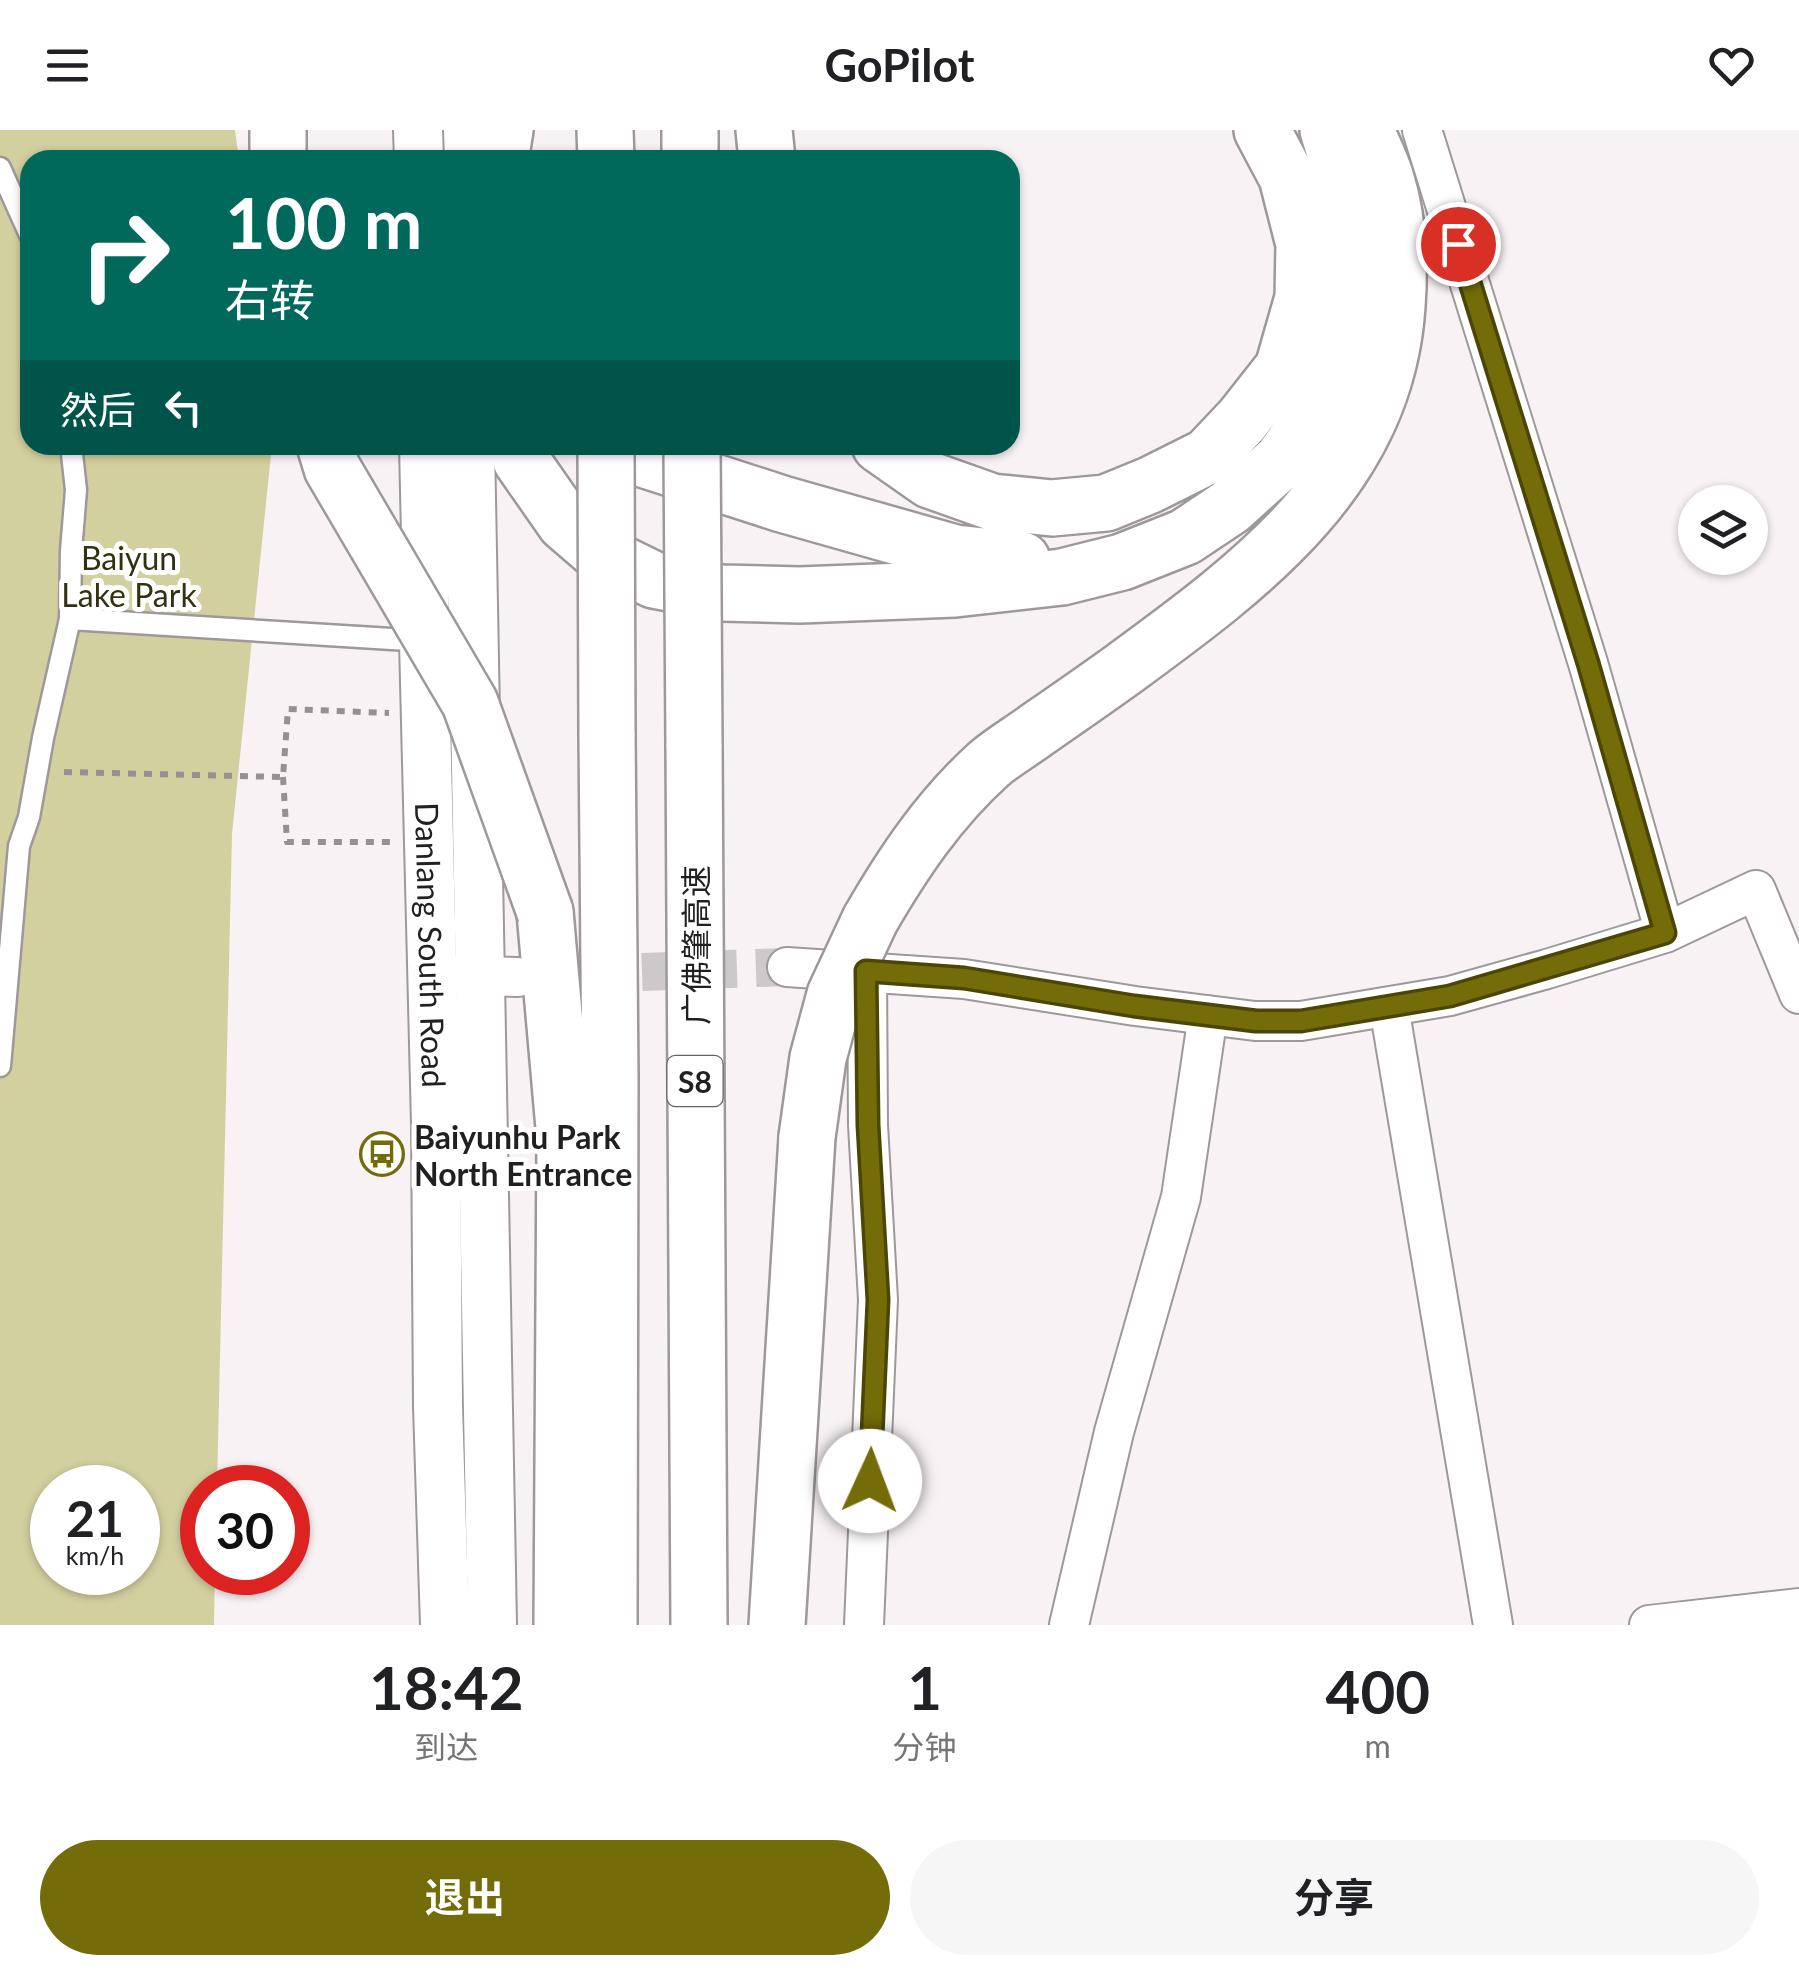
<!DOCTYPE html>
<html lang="zh">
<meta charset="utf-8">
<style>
body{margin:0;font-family:Lato,"Noto Sans SC",sans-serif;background:#f6f6f6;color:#202124;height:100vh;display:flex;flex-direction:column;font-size:38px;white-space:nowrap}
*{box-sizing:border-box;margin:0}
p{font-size:32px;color:#757577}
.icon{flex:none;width:55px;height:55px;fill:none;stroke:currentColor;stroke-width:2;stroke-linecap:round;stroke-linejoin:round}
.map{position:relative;height:1495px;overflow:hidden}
.details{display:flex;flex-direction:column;background:#fff;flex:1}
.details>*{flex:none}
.guide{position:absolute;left:20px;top:20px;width:1000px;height:305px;border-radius:30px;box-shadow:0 2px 8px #0004;background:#00695c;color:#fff;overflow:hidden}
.fabs{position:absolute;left:1678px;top:355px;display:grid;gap:20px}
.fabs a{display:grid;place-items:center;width:90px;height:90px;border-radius:50%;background:#fff;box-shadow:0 2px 8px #0004;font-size:50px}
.speed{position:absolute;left:30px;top:1335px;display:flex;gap:20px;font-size:50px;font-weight:700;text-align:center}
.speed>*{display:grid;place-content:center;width:130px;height:130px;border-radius:50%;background:#fff;box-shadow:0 2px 8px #0004;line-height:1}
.speed small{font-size:25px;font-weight:400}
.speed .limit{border:15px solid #d22;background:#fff;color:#111}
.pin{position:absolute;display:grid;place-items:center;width:85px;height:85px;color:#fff;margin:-42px;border:5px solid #fff;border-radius:50%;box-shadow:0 2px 10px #0007}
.me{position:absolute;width:110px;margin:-55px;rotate:2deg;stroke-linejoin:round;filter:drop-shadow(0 0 8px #0008)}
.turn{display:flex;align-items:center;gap:35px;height:210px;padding:0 40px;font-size:45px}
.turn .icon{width:130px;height:130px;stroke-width:2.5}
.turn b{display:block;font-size:70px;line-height:85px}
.then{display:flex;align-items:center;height:95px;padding:0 40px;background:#0003;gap:20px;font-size:38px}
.eta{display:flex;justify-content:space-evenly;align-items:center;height:170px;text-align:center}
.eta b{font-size:60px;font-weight:700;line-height:70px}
.primary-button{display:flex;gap:20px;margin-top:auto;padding:20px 40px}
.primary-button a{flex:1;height:115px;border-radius:60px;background:#736c08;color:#fff;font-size:40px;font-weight:700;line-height:115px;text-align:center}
.primary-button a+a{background:#f6f6f6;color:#202124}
header{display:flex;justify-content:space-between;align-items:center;height:130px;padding:0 40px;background:#fff;font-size:45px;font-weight:700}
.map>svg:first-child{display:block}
.green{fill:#d3d09f;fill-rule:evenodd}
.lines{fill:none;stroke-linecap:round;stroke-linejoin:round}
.minor-tunnel{stroke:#cdc8ca;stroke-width:38;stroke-dasharray:38 19;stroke-linecap:butt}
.service-casing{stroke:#9e989b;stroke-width:25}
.minor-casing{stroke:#9e989b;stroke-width:42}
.tertiary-casing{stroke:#9e989b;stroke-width:52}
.motorway-casing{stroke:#9e989b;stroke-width:60}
.path{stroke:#959193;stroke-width:6;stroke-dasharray:8 8;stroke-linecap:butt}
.service{stroke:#fff;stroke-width:20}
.minor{stroke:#fff;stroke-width:38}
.tertiary{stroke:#fff;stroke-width:48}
.motorway{stroke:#fff;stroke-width:55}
.motorway-bridge-casing{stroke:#9e989b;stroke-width:60;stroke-linecap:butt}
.motorway-bridge{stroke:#fff;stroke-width:55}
.route-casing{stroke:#4b4605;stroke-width:25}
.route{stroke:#736c08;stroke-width:18}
.labels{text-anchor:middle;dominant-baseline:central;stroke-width:10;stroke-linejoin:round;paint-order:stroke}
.shield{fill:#fff;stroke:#646263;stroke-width:2.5}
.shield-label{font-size:30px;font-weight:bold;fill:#211f20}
.park-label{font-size:32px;fill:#333110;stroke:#fff}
.street-label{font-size:32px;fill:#211f20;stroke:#fff}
.poi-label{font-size:32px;font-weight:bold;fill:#211f20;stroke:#fff;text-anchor:start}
</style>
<header><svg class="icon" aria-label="menu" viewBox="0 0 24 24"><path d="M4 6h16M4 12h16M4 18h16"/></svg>GoPilot<svg class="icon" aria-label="heart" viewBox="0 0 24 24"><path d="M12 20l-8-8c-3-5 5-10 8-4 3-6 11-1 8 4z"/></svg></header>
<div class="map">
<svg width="1799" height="1495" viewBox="0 0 1799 1495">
<rect width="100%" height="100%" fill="#f8f2f5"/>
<path class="green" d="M0 0H235L239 30H30V315H272L232 704 217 1357 202 1358V1442L215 1443 214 1495H0ZM52 1358H138V1442H52Z"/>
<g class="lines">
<path class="minor-tunnel" d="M585 844 787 837"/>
<g class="service-casing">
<path id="service" d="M0 38 30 105
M70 489 424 511
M0 936 19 716 29 687 43 608 70 489 71 421 76 360 71 315"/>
</g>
<g class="minor-casing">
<path id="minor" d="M1422 0 1588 533 1665 803
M787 837 964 849 1135 876 1255 891H1301L1450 866 1547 839 1665 803 1756 760 1799 864
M456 846 518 847
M1389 877 1493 1495
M864 1495 878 1170 868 995 867 841
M1069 1495 1114 1302 1181 1067 1208 885
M1649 1495 1799 1478"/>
</g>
<g class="tertiary-casing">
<g id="tertiary">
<path d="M418 0 419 30"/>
<path d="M468 0 469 30"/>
<path id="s1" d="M424 315 426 406 424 511 436 994 438 1276 445 1495"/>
<path d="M470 315 492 1495"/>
</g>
</g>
<g class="motorway-casing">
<path id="motorway" d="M278 0V30
M605 0 606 30
M690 0V30
M764 0 767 30
M500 30 505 0
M516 315 521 330 565 393 601 424 654 450 721 463 800 465 955 459 1062 447 1122 432 1185 407 1230 377 1281 331 1311 290 1336 229 1354 155 1350 71 1328 0
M618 315 643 329 782 374 955 423 1022 430
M880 315 930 350 992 372 1052 378 1106 373 1150 355 1208 326 1242 290 1283 238 1303 168 1304 114 1287 47 1262 0
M607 603 610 946 609 1495
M694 614 699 1495
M545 782 565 1009 562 1495
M870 790C903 733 939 679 989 634 1004 621 1022 611 1038 599 1067 579 1096 559 1125 538 1252 445 1386 347 1397 176 1400 134 1399 90 1386 49 1381 32 1372 16 1366 0
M777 1495 807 1007"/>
</g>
<path class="path" d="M64 642 283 647 288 579 389 583
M283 647 287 712H390"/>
<use href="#service" class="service"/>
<use href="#minor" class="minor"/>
<use href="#tertiary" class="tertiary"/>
<use href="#motorway" class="motorway"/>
<g class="motorway-bridge-casing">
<path id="motorway-bridge" d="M325 315 332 338 470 573 545 782
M606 315 607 603
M692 315 694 614
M807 1007 818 928 835 865 870 790"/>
</g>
<use href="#motorway-bridge" class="motorway-bridge"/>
</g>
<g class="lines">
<g class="route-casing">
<path id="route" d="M870 1351 878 1170 868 995 866 841 964 848 1134 876 1256 891H1301L1450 866 1665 803 1588 533 1458 114"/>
</g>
<use href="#route" class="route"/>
</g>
<defs>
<g id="bus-ring" transform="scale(2.25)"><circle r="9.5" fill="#fff" stroke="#736c08" stroke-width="1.5"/><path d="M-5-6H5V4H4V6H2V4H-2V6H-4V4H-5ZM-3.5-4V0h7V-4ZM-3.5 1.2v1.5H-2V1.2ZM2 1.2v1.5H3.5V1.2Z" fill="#736c08"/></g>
</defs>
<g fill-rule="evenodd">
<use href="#bus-ring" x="382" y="1024"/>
</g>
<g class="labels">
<rect class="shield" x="667.5" y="926" width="55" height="50" rx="8"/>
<g class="shield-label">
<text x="695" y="951">S8</text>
</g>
<g class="park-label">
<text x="129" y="427">Baiyun<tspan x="129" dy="37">Lake Park</tspan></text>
</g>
<g class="street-label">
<text stroke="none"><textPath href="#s1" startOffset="500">Danlang South Road</textPath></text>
<text transform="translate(695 815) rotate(-90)">广佛肇高速</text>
</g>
<g class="poi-label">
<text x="414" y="1006">Baiyunhu Park<tspan x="414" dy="37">North Entrance</tspan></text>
</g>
</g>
</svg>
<div class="fabs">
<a><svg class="icon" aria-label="layers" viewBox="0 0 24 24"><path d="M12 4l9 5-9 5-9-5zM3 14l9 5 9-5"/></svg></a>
</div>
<div class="speed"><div>21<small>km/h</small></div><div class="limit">30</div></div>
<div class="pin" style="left:1458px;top:114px;background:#d93025"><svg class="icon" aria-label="arrive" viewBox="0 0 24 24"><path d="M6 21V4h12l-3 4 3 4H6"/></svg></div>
<svg class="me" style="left:870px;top:1351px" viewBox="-20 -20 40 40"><circle r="19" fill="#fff"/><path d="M0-13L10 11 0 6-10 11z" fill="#736c08"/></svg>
<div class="guide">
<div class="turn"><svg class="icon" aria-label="right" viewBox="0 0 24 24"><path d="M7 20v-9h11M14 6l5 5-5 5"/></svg><div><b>100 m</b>右转</div></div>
<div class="then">然后<svg class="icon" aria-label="left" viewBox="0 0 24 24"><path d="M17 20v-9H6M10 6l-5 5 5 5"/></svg></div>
</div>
</div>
<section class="details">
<div class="eta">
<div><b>18:42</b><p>到达</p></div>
<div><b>1</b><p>分钟</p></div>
<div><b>400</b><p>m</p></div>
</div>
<div class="primary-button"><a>退出</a><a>分享</a></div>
</section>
